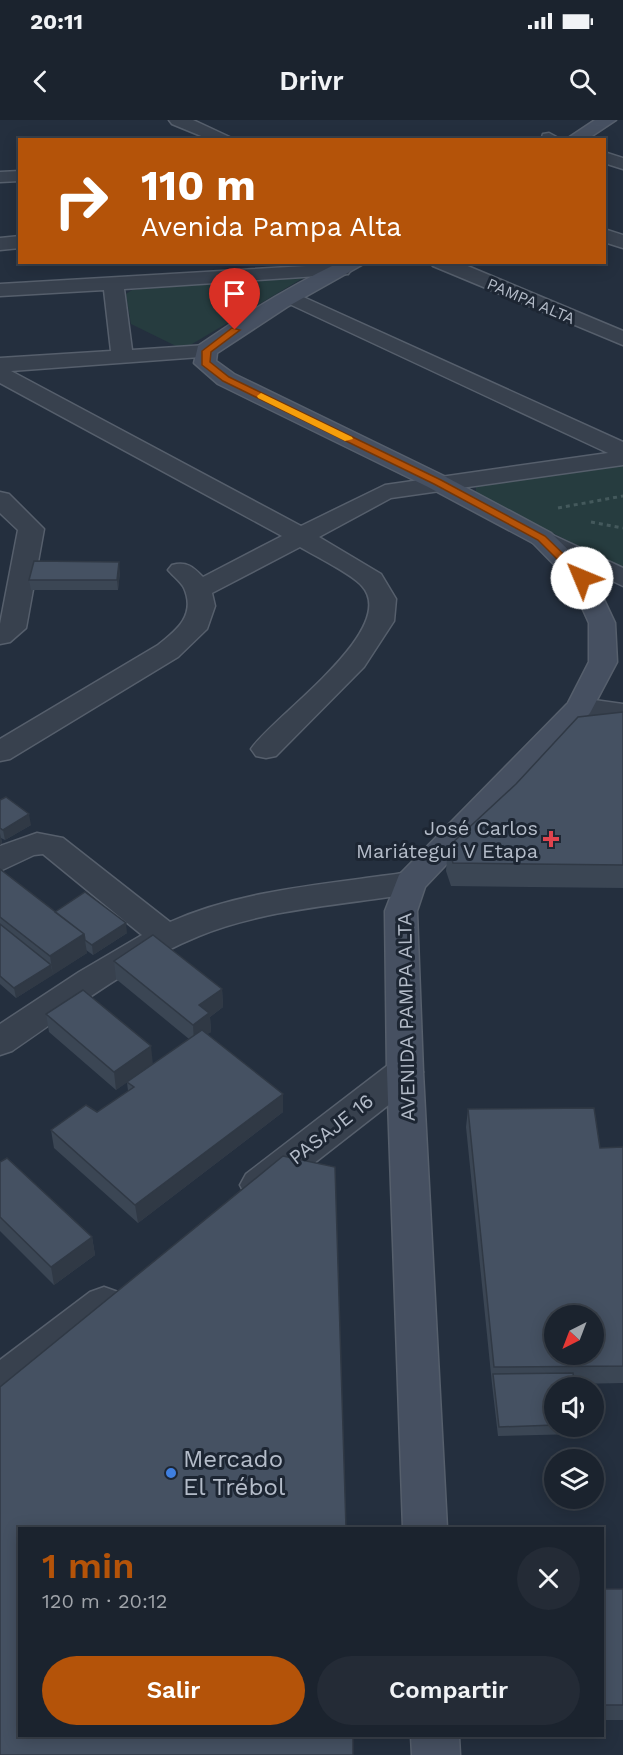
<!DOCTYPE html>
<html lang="es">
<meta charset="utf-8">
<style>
body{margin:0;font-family:"Work Sans",sans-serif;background:#242b36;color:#f1f3f6;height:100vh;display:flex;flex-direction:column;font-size:22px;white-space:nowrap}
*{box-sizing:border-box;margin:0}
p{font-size:20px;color:#a0a4aa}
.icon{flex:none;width:33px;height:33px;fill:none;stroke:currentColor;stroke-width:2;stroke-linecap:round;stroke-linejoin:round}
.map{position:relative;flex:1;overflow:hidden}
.drawer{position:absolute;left:18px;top:1407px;width:586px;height:210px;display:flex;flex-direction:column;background:#1b232e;border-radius:0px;box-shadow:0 3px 15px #0003,0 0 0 2px #39404a}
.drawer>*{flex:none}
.top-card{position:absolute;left:18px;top:18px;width:588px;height:126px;border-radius:0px;box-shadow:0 3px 15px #0003,0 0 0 2px #39404a;background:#b45309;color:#fff;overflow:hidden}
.needle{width:39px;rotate:222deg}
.buttons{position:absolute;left:544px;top:1185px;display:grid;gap:12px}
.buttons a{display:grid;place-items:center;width:60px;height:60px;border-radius:50%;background:#1b232e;box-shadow:0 3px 15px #0003,0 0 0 2px #39404a;font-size:30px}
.pin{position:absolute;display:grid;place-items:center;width:51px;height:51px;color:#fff;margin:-62px -26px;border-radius:50% 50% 50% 0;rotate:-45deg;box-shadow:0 0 6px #0007}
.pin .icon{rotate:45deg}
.me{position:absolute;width:66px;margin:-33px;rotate:315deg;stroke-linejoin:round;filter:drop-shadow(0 0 4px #0008)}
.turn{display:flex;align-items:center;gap:21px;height:126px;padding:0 24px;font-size:27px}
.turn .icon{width:78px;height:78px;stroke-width:2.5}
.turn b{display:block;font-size:42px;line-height:51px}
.round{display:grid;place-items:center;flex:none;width:63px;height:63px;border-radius:32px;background:#242b36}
.headline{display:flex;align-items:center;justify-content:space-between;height:102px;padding:0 24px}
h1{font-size:36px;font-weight:600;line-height:45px;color:#b45309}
.button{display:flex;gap:12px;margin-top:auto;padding:12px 24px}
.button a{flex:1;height:69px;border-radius:36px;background:#b45309;color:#fff;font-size:24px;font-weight:600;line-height:69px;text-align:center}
.button a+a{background:#242b36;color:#f1f3f6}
.status{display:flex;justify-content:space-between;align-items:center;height:42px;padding:0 30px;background:#1b232e;direction:ltr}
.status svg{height:16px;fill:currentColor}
header{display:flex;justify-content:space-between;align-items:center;height:78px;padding:0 24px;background:#1b232e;font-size:27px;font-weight:600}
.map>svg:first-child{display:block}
.green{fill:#263c3f}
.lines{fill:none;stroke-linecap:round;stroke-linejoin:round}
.street-casing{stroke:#565f6c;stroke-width:3}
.secondary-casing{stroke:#565f6c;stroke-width:3}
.path{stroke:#44595c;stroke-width:3;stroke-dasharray:4 4;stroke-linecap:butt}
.street{fill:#38414e;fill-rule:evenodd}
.secondary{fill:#465061;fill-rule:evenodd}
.wall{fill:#3b4654}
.shaded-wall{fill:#303945}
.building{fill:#455162;stroke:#303945;stroke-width:1.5;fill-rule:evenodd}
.route{fill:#b45309;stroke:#753606;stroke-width:1.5}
.slow{fill:#f59e0b}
.health-dot{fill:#e0444e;stroke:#1d2633;stroke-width:2}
.shop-dot{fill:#3f7fe0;stroke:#1d2633;stroke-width:2}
.labels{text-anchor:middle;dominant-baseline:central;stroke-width:6;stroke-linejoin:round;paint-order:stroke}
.far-street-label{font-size:16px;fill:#b4bcc9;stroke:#1d2633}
.poi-label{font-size:20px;fill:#b4bcc9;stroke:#1d2633;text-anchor:end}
.street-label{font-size:20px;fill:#b4bcc9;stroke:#1d2633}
.near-poi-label{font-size:24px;fill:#b4bcc9;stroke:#1d2633;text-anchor:start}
</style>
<div class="status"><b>20:11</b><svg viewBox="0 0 49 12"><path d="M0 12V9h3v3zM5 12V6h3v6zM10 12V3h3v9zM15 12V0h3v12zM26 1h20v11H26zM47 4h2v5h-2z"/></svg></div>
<header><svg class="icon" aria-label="back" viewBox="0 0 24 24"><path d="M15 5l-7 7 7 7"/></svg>Drivr<svg class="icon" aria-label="search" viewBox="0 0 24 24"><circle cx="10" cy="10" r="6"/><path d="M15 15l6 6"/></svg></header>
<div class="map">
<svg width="623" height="1635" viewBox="0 0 623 1635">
<rect width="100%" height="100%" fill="#242f3e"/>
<path class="green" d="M294 157 303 158 187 227 176 226 131 204 126 174 132 170Z
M623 345V449L476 374V365Z"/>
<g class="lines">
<g class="street-casing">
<path id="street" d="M169 0H193L236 20H211L172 4Z
M549 13 562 20H541L543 14Z
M604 32 623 38V49L604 43Z
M20 51V61L0 62V52Z
M604 109 623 115V128L604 122Z
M20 116V128L0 130V118Z
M430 142H458L623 211V225L433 146Z
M341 144 348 146 351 150 348 154 124 169 132 230 206 225 214 226 217 231 214 236 11 251 301 406 385 365 608 333 283 181 280 177 283 173 290 171 623 322V345L391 378 319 417 381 454 396 479 394 501 364 547 276 636 266 638 256 636 251 629C273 596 401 509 362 466 352 454 315 436 300 427L212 473 215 486 207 509 178 537 10 639 0 641V619L158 525C177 510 196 495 184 468 181 462 173 456 168 450L172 445C187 441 193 447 203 457L282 416 0 263V238L111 231 104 170 0 176V164Z
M0 372 9 374 44 409 26 508 10 522 0 524V504L18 410 0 393Z
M542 410 623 448V466L533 423 529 418 533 413Z
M580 578 623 584V602L570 593 566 587 570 581Z
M37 713 63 718 170 802C244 769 330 764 410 752L421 755 426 763 421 771 410 774C340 785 265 789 199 816 132 843 72 890 12 931L0 935V904L79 852 142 815 43 734 34 735 0 751V726Z
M405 938 418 942 423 952 418 962 272 1076 259 1080 246 1076 240 1065 246 1054 392 942Z
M104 1167 118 1172 124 1184 118 1196 15 1277 0 1283V1240L90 1172Z"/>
</g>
<g class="secondary-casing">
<path id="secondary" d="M595 0H616L586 20H565Z
M340 142H367L287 187 217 233 216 241 234 254 446 357 551 413 591 452 615 503 617 542 590 593 425 767 417 791 423 952 447 1408H403L387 952 385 791 399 755 568 583 589 542V503L570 461 533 423 428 367 218 264 194 243 198 226C243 195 290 166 340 142Z
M411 1616H459L460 1635H412Z"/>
</g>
<path class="path" d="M558 388 623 376
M591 402 623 408"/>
<use href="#street" class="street"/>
<use href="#secondary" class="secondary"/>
</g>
<path class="wall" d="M120 452 118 470H31L29 460Z
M623 592V768L451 766 446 751 448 727Z
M0 680 31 705 5 720 1 718 2 723 0 725Z
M0 749 55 792 127 813 93 835 86 830 87 833 16 878 0 864Z
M114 841 222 869 223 887 210 897 211 912 207 914 283 992 138 1103 54 1028 51 1010 97 992 128 971 127 962 116 970 49 912 46 894 153 944 189 919 116 859Z
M468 989 600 1028 623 1027V1263L574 1264 555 1268V1306H580L578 1314 498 1316 492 1264 466 1007Z
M0 1042 92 1117 95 1135 54 1165 0 1111Z
M603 1469H623V1600H603Z"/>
<path class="shaded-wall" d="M119 442 120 452 118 470 117 460Z
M29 694 31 705 5 720 3 710Z
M0 713 2 723 0 725Z
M126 803 127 813 93 835 92 825Z
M84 814 87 833 53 855 50 836Z
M51 845 53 855 16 878 14 868Z
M222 869 223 887 210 897 211 912 194 923 193 905 199 885Z
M151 926 153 945 116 970 114 952Z
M283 974V992L138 1103 135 1085Z
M92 1117 95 1135 54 1165 51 1147Z"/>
<path class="building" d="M34 441 119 442 117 460H29Z
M623 592V745L453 743 448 727 516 664 578 597Z
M6 677 29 694 3 710 0 708V680Z
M0 749 84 814 50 836 0 797Z
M85 772 126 803 92 825 85 820 84 814 55 792Z
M0 804 51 845 14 868 0 856Z
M153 815 222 869 199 885 209 893 193 905 114 841Z
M83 870 151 926 114 952 46 894Z
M202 910 283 974 135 1085 51 1010 86 985 97 992 134 967 127 962Z
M594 988 600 1028 623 1027V1246L494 1247 468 989ZM555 1196H594V1234H555Z
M283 1036 335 1047 346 1408H20V1616H353V1635H0V1267Z
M7 1038 92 1117 51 1147 0 1097V1042Z
M573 1253 575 1268H555V1305L499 1307 493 1254Z
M603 1469H623V1585H603Z"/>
<path class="route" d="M232 208 240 210 211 232 210 242 229 257 441 360 545 416 586 456V460H578L538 420 434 364 223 261 202 245V231Z"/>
<path class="slow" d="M261 273 352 317 353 319 345 321 258 278 257 276Z"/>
<path class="health-dot" d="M548 710h6v6h6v6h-6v6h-6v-6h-6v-6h6z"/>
<circle class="shop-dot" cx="171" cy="1353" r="6"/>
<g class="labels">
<g class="far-street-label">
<text transform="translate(531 181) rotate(23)">PAMPA ALTA</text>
</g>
<g class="poi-label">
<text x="538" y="708">José Carlos<tspan x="538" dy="23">Mariátegui V Etapa</tspan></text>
</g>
<g class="street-label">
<text transform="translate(406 897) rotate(-91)">AVENIDA PAMPA ALTA</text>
<text transform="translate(331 1009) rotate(-38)">PASAJE 16</text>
</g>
<g class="near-poi-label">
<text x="183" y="1339">Mercado<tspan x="183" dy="28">El Trébol</tspan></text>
</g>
</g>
</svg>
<div class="buttons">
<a><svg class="needle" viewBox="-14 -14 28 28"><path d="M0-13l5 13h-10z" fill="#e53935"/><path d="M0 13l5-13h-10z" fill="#a0a4aa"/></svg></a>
<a><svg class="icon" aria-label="sound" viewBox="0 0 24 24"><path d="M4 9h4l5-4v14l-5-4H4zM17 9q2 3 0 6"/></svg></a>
<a><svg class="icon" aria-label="layers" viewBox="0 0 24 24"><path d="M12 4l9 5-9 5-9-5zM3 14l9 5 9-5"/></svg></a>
</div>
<div class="pin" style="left:235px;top:210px;background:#d93025"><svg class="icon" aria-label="arrive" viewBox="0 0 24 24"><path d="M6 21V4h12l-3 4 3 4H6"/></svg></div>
<svg class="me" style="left:582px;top:458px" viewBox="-20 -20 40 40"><circle r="19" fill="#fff"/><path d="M0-13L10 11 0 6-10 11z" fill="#b45309"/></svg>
<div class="top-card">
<div class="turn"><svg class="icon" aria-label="right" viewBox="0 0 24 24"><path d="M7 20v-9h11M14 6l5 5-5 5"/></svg><div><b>110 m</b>Avenida Pampa Alta</div></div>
</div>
<section class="drawer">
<div class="headline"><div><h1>1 min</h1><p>120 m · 20:12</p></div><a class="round"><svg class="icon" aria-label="close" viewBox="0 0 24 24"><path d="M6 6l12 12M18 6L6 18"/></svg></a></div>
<div class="button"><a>Salir</a><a>Compartir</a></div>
</section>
</div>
